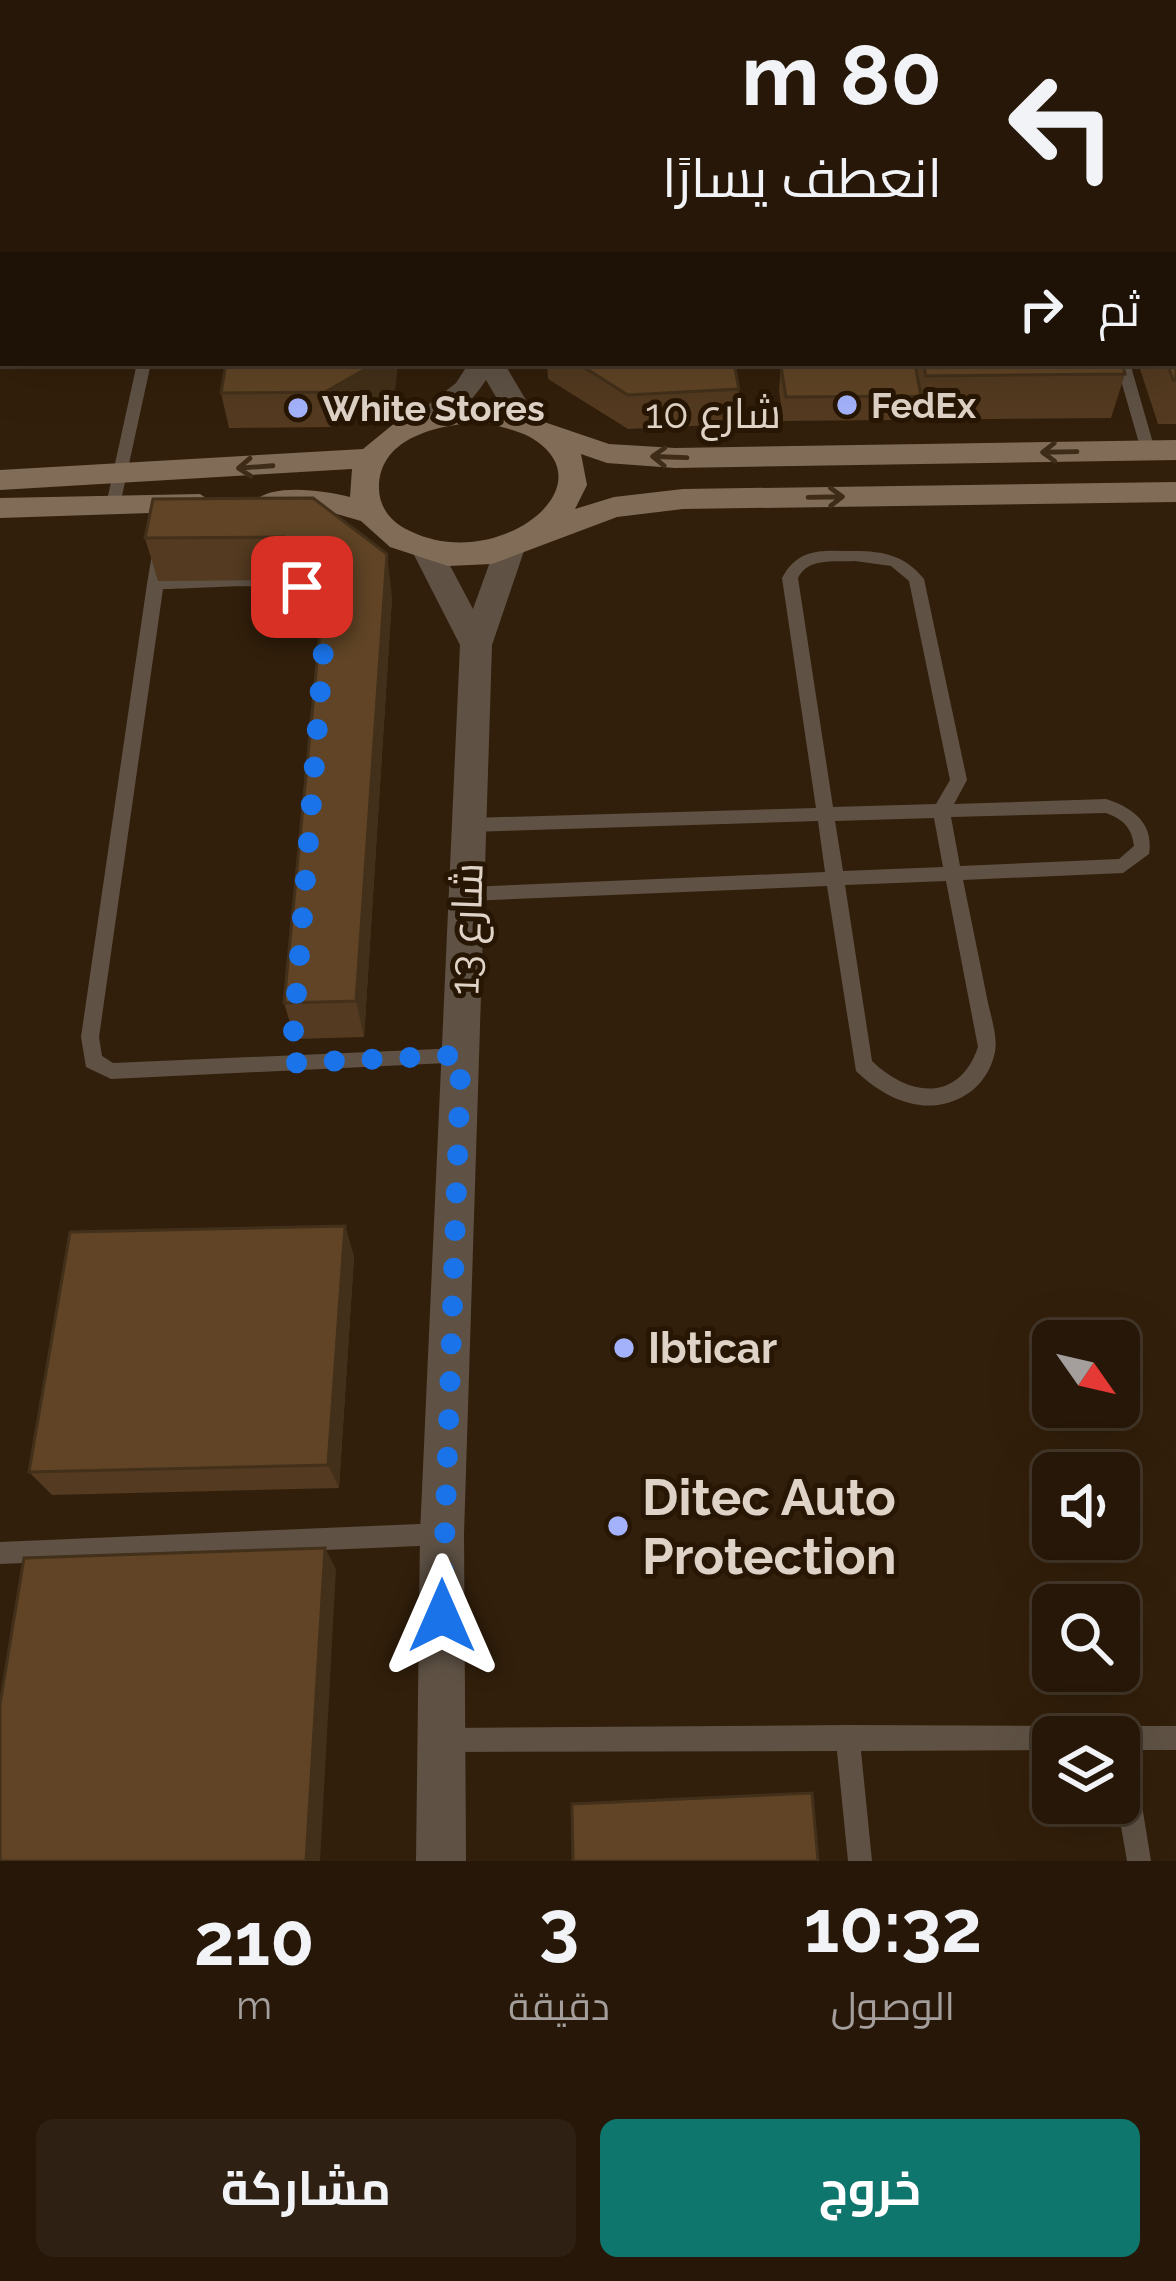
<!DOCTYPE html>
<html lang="ar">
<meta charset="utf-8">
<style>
body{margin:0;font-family:Raleway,Cairo,sans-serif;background:#2e2012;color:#f1f3f6;direction:rtl;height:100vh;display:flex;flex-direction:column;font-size:45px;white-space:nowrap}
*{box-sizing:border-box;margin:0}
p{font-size:39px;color:#a49f9c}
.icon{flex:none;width:66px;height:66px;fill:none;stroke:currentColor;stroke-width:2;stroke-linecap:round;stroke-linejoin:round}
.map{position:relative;height:1861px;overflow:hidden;direction:ltr}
.panel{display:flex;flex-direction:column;background:#261708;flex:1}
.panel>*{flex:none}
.top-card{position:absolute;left:0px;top:0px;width:1176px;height:366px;box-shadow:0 12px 48px #0002,0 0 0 3px #423629;direction:rtl;background:#261708;color:#f1f3f6;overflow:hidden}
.needle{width:78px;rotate:124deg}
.fabs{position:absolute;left:1032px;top:1320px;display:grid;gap:24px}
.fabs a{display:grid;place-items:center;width:108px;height:108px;border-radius:18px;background:#261708;box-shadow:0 12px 48px #0002,0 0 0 3px #423629;font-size:60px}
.pin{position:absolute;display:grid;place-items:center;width:102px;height:102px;color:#fff;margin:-51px;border-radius:24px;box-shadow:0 6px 18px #0006}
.me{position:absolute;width:132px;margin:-66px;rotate:0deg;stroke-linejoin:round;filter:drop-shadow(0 0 9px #0008)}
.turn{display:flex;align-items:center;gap:42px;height:252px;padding:0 36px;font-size:54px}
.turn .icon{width:156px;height:156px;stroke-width:2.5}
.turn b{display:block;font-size:84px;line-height:102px}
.then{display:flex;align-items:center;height:114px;padding:0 36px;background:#0003;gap:24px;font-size:45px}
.eta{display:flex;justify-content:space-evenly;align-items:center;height:204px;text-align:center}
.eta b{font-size:72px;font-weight:700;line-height:84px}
.button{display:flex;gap:24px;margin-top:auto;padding:24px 36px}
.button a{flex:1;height:138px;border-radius:18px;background:#0f766e;color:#fff;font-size:48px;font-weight:700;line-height:138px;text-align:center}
.button a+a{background:#2e2012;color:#f1f3f6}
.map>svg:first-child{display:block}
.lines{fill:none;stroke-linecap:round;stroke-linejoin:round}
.lane{fill:#5f5245;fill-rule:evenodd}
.street{fill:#5f5245;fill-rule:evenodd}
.secondary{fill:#816c57;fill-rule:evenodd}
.wall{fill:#533a20}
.shaded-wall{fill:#43301a}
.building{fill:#604425;stroke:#43301a;stroke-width:3}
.oneway{stroke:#3e2c18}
.route{stroke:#1a73e8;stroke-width:21;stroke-dasharray:0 37.8}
.poi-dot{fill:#a4b2fc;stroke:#271603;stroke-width:4.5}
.labels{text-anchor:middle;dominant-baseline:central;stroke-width:10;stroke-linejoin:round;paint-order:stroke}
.far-poi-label{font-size:36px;font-weight:bold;fill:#dfd2c6;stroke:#271603;text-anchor:start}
.street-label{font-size:42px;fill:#dfd2c6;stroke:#271603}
.poi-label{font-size:42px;font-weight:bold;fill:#dfd2c6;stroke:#271603;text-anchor:start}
.near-poi-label{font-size:51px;font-weight:bold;fill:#dfd2c6;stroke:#271603;text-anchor:start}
</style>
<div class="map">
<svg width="1176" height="1861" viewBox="0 0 1176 1861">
<rect width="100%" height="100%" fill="#321f0b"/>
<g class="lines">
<path class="lane" d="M0 0H101L96 3 0 4Z
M1173 219H1176V227H1173Z
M137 363H151L120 505 113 510 106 505Z
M1116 363H1130L1155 450 1153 453H1143L1141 450Z
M160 549 168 554 164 578C197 578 278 569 305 583 325 592 331 608 333 628L325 634 319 632C315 616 314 602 297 592 276 581 190 589 163 589L99 1037 102 1056 113 1063 461 1048 468 1050 470 1056 468 1062 111 1079 86 1067 81 1037 147 584 152 554Z
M855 551C884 551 906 556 924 579L967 780 954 804 1106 799C1133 808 1154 823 1149 854L1123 873 963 880C971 919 979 958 987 998 990 1014 998 1036 995 1052 989 1081 967 1101 938 1105 907 1109 878 1092 856 1071L827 886 467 901 461 899 458 894 461 889 467 887 825 872 818 821 470 832 461 825 470 818 816 808 782 578C799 546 824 551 855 551ZM855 561 891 566 909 581 950 780 936 804 833 807 798 578C808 557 835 562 855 561ZM1106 813C1123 819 1132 828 1134 846L1119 859 960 866 951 817ZM934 818 943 867 843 871 835 821ZM946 881 978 1047C959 1103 909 1097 872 1061L845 885Z
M442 1523 450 1526 453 1534 450 1542 442 1545 0 1564V1542Z
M848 1725 1053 1726 1061 1730 1065 1737H1053V1750L861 1751 872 1861H848L837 1751 446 1752 438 1748 434 1740 438 1732 446 1728Z
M1119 1726H1176V1750H1133L1151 1861H1127L1117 1803 1119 1737H1107L1111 1730Z"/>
<path class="street" d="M469 363H504L539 422 535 429H515L486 380C473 400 445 432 419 426L415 419 419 412 456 383Z
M510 537 525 548 492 645 464 1534 466 1861H416L420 1534 460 645 412 551 416 543H438L473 609 495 548Z"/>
<path class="secondary" d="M468 404 497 406 609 444 675 448 1176 440V460L675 468 607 463 581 454 587 485 575 509 614 497 683 489 1176 482V502L683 509 617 517 492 564 448 566 390 547 361 521 330 512 268 513 253 503C270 482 326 491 350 497L352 469 0 490V470L363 449 396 422ZM485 422C499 427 517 430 530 437 613 485 497 574 410 531 392 523 379 508 379 488 379 435 443 424 485 422Z
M200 494 215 504 210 511 0 518V498Z"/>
</g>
<path class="wall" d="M1176 316V424H1158L1138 363H1173Z
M226 363H398L395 389 330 427 229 428 221 393Z
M547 363 646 364 739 389 735 424 628 429 548 379Z
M906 363H1122L1125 374 1111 418 783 421 779 390 781 366Z
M313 498 392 597 364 1037 295 1039 284 1003 323 603 294 580 158 581 145 538Z
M345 1226 354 1257 339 1488 52 1495 29 1472Z"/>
<path class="shaded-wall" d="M376 363H398L395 389 330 427 325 392Z
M387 554 392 597 364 1037 356 1001Z
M345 1226 354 1257 339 1488 328 1465Z
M325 1548 336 1569 320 1861H306Z"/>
<path class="building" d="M1011 0 1012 3H852V1Z
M1173 316H1176V380H1173L1167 363H1173Z
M226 363H376L325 392 221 393Z
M577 363H734L739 389 628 395Z
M923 363H1122L1125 374 926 376Z
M915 364 921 396 786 397 781 366Z
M313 498 387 554 356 1001 284 1003 326 569 285 537 145 538 153 499Z
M345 1226 328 1465 29 1472 70 1232Z
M325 1548 306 1861H0V1704L24 1558Z
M812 1793 818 1861H573L572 1804Z"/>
<defs><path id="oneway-shaft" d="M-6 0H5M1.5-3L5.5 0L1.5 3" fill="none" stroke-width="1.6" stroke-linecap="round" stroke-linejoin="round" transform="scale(3)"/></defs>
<g class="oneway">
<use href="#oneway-shaft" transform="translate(1059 452) rotate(179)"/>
<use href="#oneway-shaft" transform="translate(669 457) rotate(-178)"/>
<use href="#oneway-shaft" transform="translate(255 467) rotate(176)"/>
<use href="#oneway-shaft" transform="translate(826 497) rotate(-1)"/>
</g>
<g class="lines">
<path class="route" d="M302 587 322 607 325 631 291 1063 461 1055 442 1616"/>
</g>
<g class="poi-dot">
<circle cx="847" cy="405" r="12"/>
<circle cx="298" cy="408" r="12"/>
<circle cx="624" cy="1348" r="12"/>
<circle cx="618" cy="1526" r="12"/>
</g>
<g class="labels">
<g class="far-poi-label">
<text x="871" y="405">FedEx</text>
<text x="322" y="408">White Stores</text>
</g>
<g class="street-label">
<text x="713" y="413">شارع 10</text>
<text transform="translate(466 929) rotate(-88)">شارع 13</text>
</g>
<g class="poi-label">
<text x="648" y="1348">Ibticar</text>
</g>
<g class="near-poi-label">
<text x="642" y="1497">Ditec Auto<tspan x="642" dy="59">Protection</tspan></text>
</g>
</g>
</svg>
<div class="fabs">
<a><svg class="needle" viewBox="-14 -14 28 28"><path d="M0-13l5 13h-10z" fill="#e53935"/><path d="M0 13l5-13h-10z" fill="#a49f9c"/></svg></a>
<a><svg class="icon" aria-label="sound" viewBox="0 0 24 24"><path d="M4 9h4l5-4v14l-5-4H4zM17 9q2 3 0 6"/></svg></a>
<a><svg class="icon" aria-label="search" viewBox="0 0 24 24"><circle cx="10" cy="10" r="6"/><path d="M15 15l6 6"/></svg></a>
<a><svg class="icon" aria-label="layers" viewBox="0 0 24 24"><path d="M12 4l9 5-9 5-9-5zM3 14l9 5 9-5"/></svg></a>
</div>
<div class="pin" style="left:302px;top:587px;background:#d93025"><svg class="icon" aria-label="arrive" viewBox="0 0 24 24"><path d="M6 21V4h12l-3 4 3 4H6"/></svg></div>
<svg class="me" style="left:442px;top:1616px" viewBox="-20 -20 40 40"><path d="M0-17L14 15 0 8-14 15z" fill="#1a73e8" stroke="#fff" stroke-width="4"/></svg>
<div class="top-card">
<div class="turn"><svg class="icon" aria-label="left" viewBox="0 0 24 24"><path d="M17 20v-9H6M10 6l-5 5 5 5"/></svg><div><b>80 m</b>انعطف يسارًا</div></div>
<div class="then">ثم<svg class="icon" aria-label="right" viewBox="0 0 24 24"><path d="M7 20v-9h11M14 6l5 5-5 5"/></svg></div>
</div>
</div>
<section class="panel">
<div class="eta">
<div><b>10:32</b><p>الوصول</p></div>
<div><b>3</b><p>دقيقة</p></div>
<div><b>210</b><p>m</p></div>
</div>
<div class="button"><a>خروج</a><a>مشاركة</a></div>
</section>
